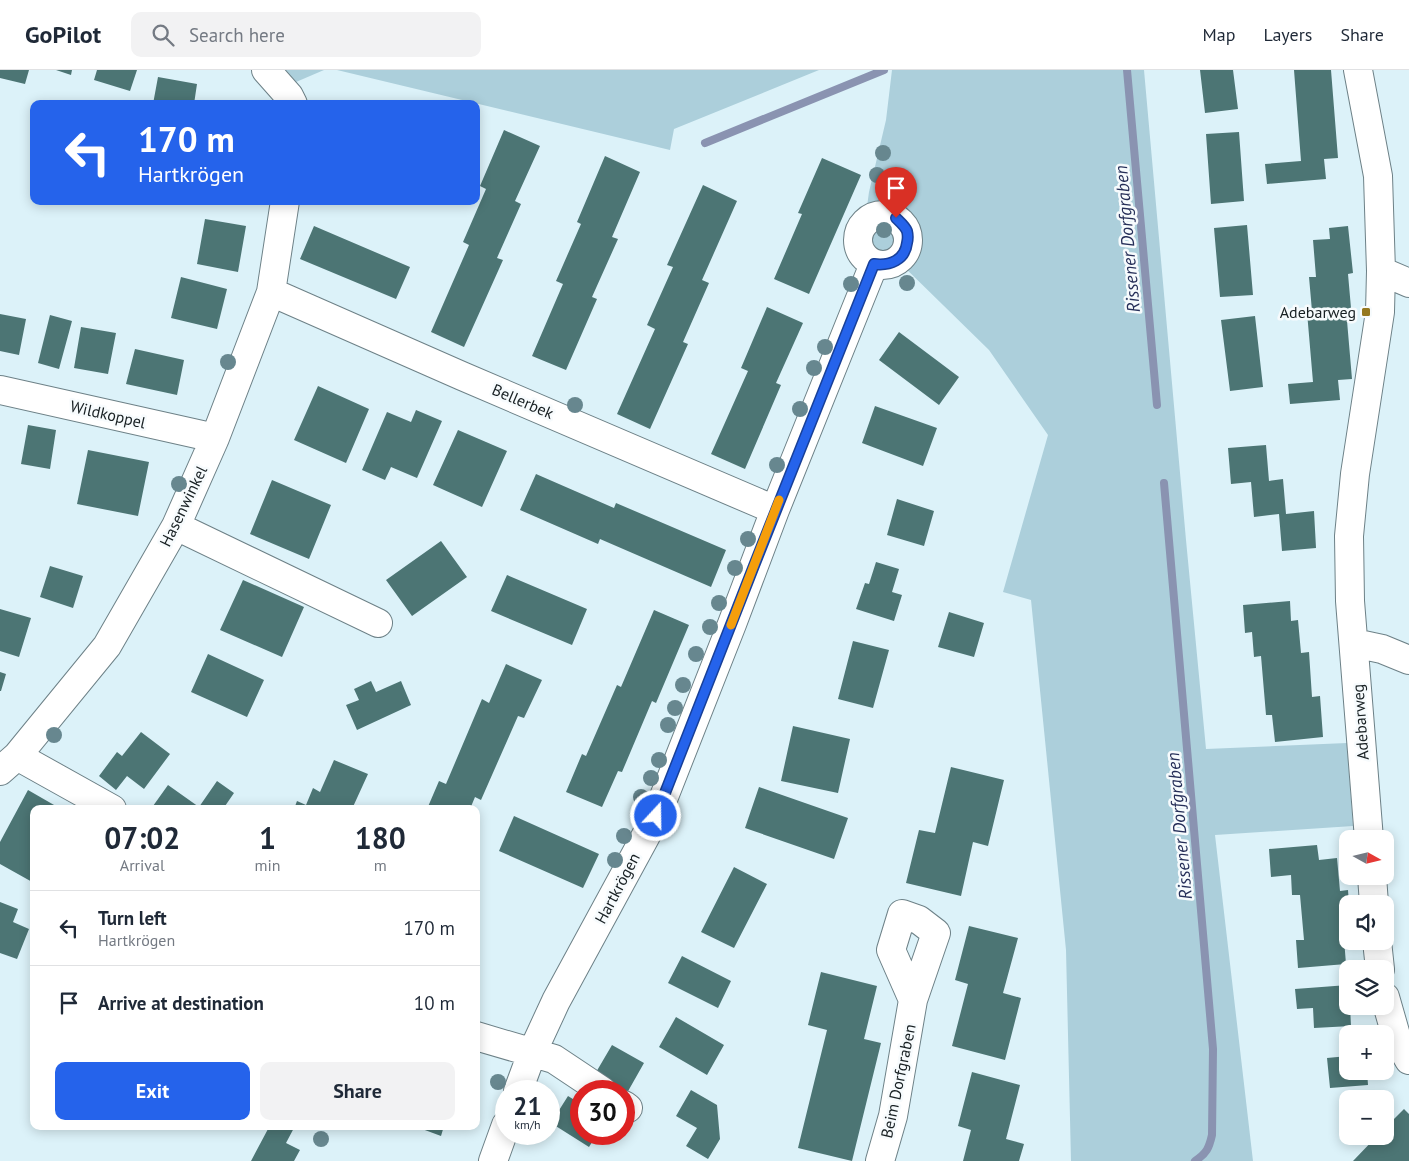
<!DOCTYPE html>
<meta charset="utf-8">
<style>
body{margin:0;font-family:"PT Sans",sans-serif;background:#f2f2f3;color:#1f2937;height:100vh;display:flex;flex-direction:column;font-size:19px;white-space:nowrap}
*{box-sizing:border-box;margin:0}
p{font-size:16px;color:#747a83}
.icon{flex:none;width:28px;height:28px;fill:none;stroke:currentColor;stroke-width:2;stroke-linecap:round;stroke-linejoin:round}
.map{position:relative;flex:1;overflow:hidden}
.side{position:absolute;left:30px;top:735px;width:450px;height:325px;display:flex;flex-direction:column;background:#fff;border-radius:10px;box-shadow:0 2px 12px #0003}
.side>*{flex:none}
.top-card{position:absolute;left:30px;top:30px;width:450px;height:105px;border-radius:10px;box-shadow:0 2px 12px #0003;background:#2563eb;color:#fff;overflow:hidden}
.needle{width:32px;rotate:98deg}
.controls{position:absolute;left:1339px;top:760px;display:grid;gap:10px}
.controls a{display:grid;place-items:center;width:55px;height:55px;border-radius:10px;background:#fff;box-shadow:0 2px 12px #0003;font-size:25px}
.speed{position:absolute;left:495px;top:1010px;display:flex;gap:10px;font-size:25px;font-weight:700;text-align:center}
.speed>*{display:grid;place-content:center;width:65px;height:65px;border-radius:50%;background:#fff;box-shadow:0 2px 12px #0003;line-height:1}
.speed small{font-size:12px;font-weight:400}
.speed .limit{border:8px solid #d22;background:#fff;color:#111}
.pin{position:absolute;display:grid;place-items:center;width:42px;height:42px;color:#fff;margin:-51px -21px;border-radius:50% 50% 50% 0;rotate:-45deg;box-shadow:0 0 5px #0007}
.pin .icon{rotate:45deg}
.me{position:absolute;width:55px;margin:-28px;rotate:21deg;stroke-linejoin:round;filter:drop-shadow(0 0 4px #0008)}
.turn{display:flex;align-items:center;gap:18px;height:105px;padding:0 25px;font-size:22px}
.turn .icon{width:65px;height:65px;stroke-width:2.5}
.turn b{display:block;font-size:35px;line-height:42px}
.eta{display:flex;justify-content:space-evenly;align-items:center;height:85px;text-align:center}
.eta b{font-size:30px;font-weight:800;line-height:35px}
.primary-button{display:flex;gap:10px;margin-top:auto;padding:10px 25px}
.primary-button a{flex:1;height:58px;border-radius:10px;background:#2563eb;color:#fff;font-size:20px;font-weight:800;line-height:58px;text-align:center}
.primary-button a+a{background:#f2f2f3;color:#1f2937}
ul{padding:0;list-style:none}
li{display:flex;align-items:center;gap:15px;height:75px;padding:0 25px;border-top:1px solid #e0e1e3}
li div{flex:1}
li b{display:block;font-size:19px}
li em{font-style:normal}
header{display:flex;align-items:center;gap:30px;box-sizing:border-box;height:70px;padding:0 25px;background:#fff;border-bottom:1px solid #e0e1e3}
header strong{font-size:24px}
nav{display:flex;gap:28px;margin-inline-start:auto;font-size:18px}
.search{width:350px;height:45px;background:#f2f2f3;display:flex;align-items:center;gap:12px;box-sizing:border-box;padding:0 18px;border-radius:10px;color:#747a83;font-size:19px}
.map>svg:first-child{display:block}
.green{fill:#accfdb}
.lines{fill:none;stroke-linecap:round;stroke-linejoin:round}
.stream{stroke:#8a93b1;stroke-width:8}
.building{fill:#4c7574}
.minor-casing{stroke:#6d8187;stroke-width:30}
.minor{stroke:#fff;stroke-width:28}
.tree{fill:#67878f}
.route-casing{stroke:#184099;stroke-width:12}
.route{stroke:#2563eb;stroke-width:9}
.slow{stroke:#f59e0b;stroke-width:9}
.poi-dot{fill:#95781f;stroke:#f7fbfd;stroke-width:2}
.labels{text-anchor:middle;dominant-baseline:central;stroke-width:5;stroke-linejoin:round;paint-order:stroke}
.poi-label{font-size:16px;fill:#182023;stroke:#f7fbfd;text-anchor:end}
.street-label{font-size:16px;fill:#182023;stroke:#f7fbfd}
.water-label{font-size:18px;font-style:italic;fill:#252e58;stroke:#f7fbfd}
</style>
<header>
<strong>GoPilot</strong>
<div class="search"><svg class="icon" aria-label="search" viewBox="0 0 24 24"><circle cx="10" cy="10" r="6"/><path d="M15 15l6 6"/></svg>Search here</div>
<nav><a>Map</a><a>Layers</a><a>Share</a></nav>
</header>
<div class="map">
<svg width="1409" height="1091" viewBox="0 0 1409 1091">
<rect width="100%" height="100%" fill="#dcf2f9"/>
<path class="green" d="M266 0H324L282 18Z
M337 0H819L674 59 670 80Z
M892 0H1144L1186 470 1206 679 1347 673 1353 756 1215 765 1253 1091H1071L1066 880 1031 530 1003 522 1048 365 989 280 898 191 882 195 867 189 861 183 858 175 857 167 860 158 865 151 869 122 886 50Z"/>
<g class="lines">
<path class="stream" d="M1127 0 1157 335
M705 73 884 0
M1164 413 1213 979 1212 1065C1209 1078 1207 1083 1195 1091"/>
</g>
<path class="building" d="M0 0H29L25 14 0 8Z
M56 0H72L71 5Z
M97 0H137L130 21 94 10Z
M1200 0H1233L1238 39 1205 43Z
M1294 0H1331L1338 88 1324 89 1326 109 1267 114 1265 94 1301 91Z
M158 7 197 14 194 34H153Z
M504 60 540 76 515 131 521 134 497 188 503 190 464 277 431 262 469 175 463 172 486 119 480 116Z
M1239 62 1244 131 1211 134 1206 64Z
M605 86 640 102 612 167 618 169 592 227 597 229 566 300 532 286 563 214 556 211 581 154 577 152Z
M822 88 861 105 809 224 774 209 802 144 798 143Z
M703 115 737 131 702 210 709 213 683 272 688 274 650 359 617 344 655 259 647 255 673 197 667 195Z
M205 149 246 156 238 202 197 194Z
M1247 155 1253 225 1220 227 1214 158Z
M314 156 410 197 396 229 300 189Z
M1348 156 1353 203 1348 204 1351 238 1346 239 1352 309 1338 310 1340 330 1290 334 1288 314 1313 312 1307 242 1312 241 1309 207H1316L1313 170 1330 169 1329 158Z
M181 207 227 219 217 259 171 248Z
M767 237 803 253 776 313 781 315 745 399 711 384 748 301 741 298Z
M0 244 26 249 19 285 0 281Z
M50 245 72 251 59 299 38 293Z
M1255 246 1263 317 1230 321 1221 250Z
M81 257 116 263 108 304 74 298Z
M899 262 959 307 939 335 879 290Z
M135 279 184 290 177 325 126 314Z
M318 316 369 339 346 393 294 370Z
M875 336 937 358 923 396 862 373Z
M416 340 442 351 417 408 391 397 385 410 362 400 387 342 411 352Z
M28 355 56 360 50 399 21 394Z
M458 360 507 381 482 437 433 415Z
M1266 375 1269 411 1283 409 1286 444 1314 441 1316 478 1282 481 1279 444 1254 447 1251 412 1231 414 1228 378Z
M88 380 149 392 138 446 77 434Z
M536 404 614 438 616 433 726 480 711 517 600 469 598 474 520 440Z
M272 410 331 435 309 489 250 464Z
M897 429 934 441 924 476 887 465Z
M441 471 467 507 412 546 386 510Z
M876 492 899 499 892 522 902 525 894 551 856 539 865 513 869 514Z
M50 496 83 506 73 538 40 527Z
M507 505 587 539 572 575 491 541Z
M243 510 304 537 282 587 220 560Z
M1290 531 1291 551 1298 550 1301 583 1309 582 1312 627 1320 626 1323 667 1275 672 1272 645H1266L1261 586 1254 587 1252 562 1245 563 1243 535Z
M0 539 31 548 19 587 0 581Z
M654 540 689 555 656 633 652 631 622 702 618 701 602 737 566 722 582 684 586 686 617 615 621 617Z
M949 542 984 553 974 587 938 577Z
M853 571 889 580 873 638 838 629Z
M208 584 264 610 247 647 191 622Z
M506 594 542 610 524 648 518 646 481 730 475 727 470 739H427L439 711 446 714 482 629 489 633Z
M0 602 6 604 1 621H0Z
M371 611 376 622 401 611 411 635 357 660 346 635 359 630 354 619Z
M793 656 850 669 838 723 781 711Z
M141 662 170 684 144 719 127 706 116 720 99 706 117 682 122 686Z
M334 690 368 704 352 739H294L297 731 306 735 313 718 320 722Z
M951 697 1004 710 988 776 973 772 961 826 906 813 919 760 935 763Z
M217 711 234 723 223 739H156L153 736 168 715 199 737Z
M759 717 848 748 834 789 745 758Z
M28 720 61 739H34V813L0 794V772Z
M514 746 599 784 583 818 499 781Z
M1317 775 1319 790 1337 788 1340 821 1348 820 1349 834H1348V869H1344L1346 894 1298 898 1296 870H1304L1300 825H1292L1291 805 1271 807 1269 779Z
M734 797 767 814 734 878 701 862Z
M0 832 18 839 13 852 29 859 17 889 0 883Z
M969 856 1018 868 1003 923 1021 928 1005 990 952 976 968 914 955 910Z
M682 886 731 911 718 938 668 913Z
M821 902 877 916 864 969 881 973 852 1091 798 1078 827 960 808 955Z
M1348 915V936H1350L1351 956 1314 958 1313 938 1297 939 1295 919Z
M676 947 724 975 707 1005 659 977Z
M612 975 644 993 627 1023 595 1004Z
M1348 986V1001H1367L1368 1015 1330 1018 1327 988Z
M972 1002 1020 1015 1006 1069 1024 1074 1019 1091H963L971 1060 958 1056Z
M691 1020 717 1035 720 1069 708 1089 686 1076 697 1058 676 1046Z
M568 1026 581 1034V1064H597L589 1077 551 1053Z
M1404 1039 1409 1044V1091H1353L1377 1066H1385V1058Z
M263 1056H295L286 1073 300 1080 294 1091H251L268 1059Z
M414 1056H444L441 1066Z"/>
<g class="lines">
<g class="minor-casing">
<path id="minor" d="M266 0 289 26 293 34
M1358 0 1378 106 1381 201 1380 242 1355 404 1349 466 1350 531 1369 769
M858 170a25 25 0 1 1 50 0a25 25 0 1 1-50 0Z
M1381 201 1409 213
M271 222 462 306 775 440
M0 320 215 368
M176 456 378 553
M1354 573 1382 579 1409 590
M17 686 112 739
M0 701 17 686 107 576 176 456 215 368 271 222 285 131
M1372 806 1374 834
M1377 871 1380 899
M1385 927 1397 969 1409 990
M476 966 554 989 602 1021
M518 1021 532 983 556 931 656 747 732 554 775 440 874 194
M624 1035 628 1038
M493 1091 506 1055
M880 1091 893 1046 913 930 936 863 919 850 902 844 891 880 913 930"/>
</g>
<use href="#minor" class="minor"/>
</g>
<g class="tree">
<circle cx="883" cy="83" r="8"/>
<circle cx="877" cy="105" r="8"/>
<circle cx="884" cy="160" r="8"/>
<circle cx="907" cy="213" r="8"/>
<circle cx="851" cy="214" r="8"/>
<circle cx="825" cy="277" r="8"/>
<circle cx="228" cy="292" r="8"/>
<circle cx="814" cy="298" r="8"/>
<circle cx="575" cy="335" r="8"/>
<circle cx="800" cy="339" r="8"/>
<circle cx="777" cy="395" r="8"/>
<circle cx="179" cy="414" r="8"/>
<circle cx="748" cy="469" r="8"/>
<circle cx="735" cy="498" r="8"/>
<circle cx="719" cy="533" r="8"/>
<circle cx="710" cy="557" r="8"/>
<circle cx="696" cy="584" r="8"/>
<circle cx="683" cy="615" r="8"/>
<circle cx="675" cy="638" r="8"/>
<circle cx="668" cy="655" r="8"/>
<circle cx="54" cy="665" r="8"/>
<circle cx="659" cy="690" r="8"/>
<circle cx="651" cy="708" r="8"/>
<circle cx="641" cy="727" r="8"/>
<circle cx="624" cy="766" r="8"/>
<circle cx="615" cy="790" r="8"/>
<circle cx="498" cy="1012" r="8"/>
<circle cx="321" cy="1069" r="8"/>
</g>
<g class="lines">
<g class="route-casing">
<path id="route" d="M656 746C728 562 800 377 874 194 890 196 905 190 907 173 908 169 908 165 907 161 905 156 900 152 896 148"/>
</g>
<use href="#route" class="route"/>
<path class="slow" d="M731 555 779 430"/>
</g>
<rect class="poi-dot" x="1361" y="237" width="10" height="10" rx="2.5"/>
<g class="labels">
<g class="poi-label">
<text x="1356" y="242">Adebarweg</text>
</g>
<g class="street-label">
<text transform="translate(523 331) rotate(23)">Bellerbek</text>
<text transform="translate(108 344) rotate(13)">Wildkoppel</text>
<text transform="translate(183 436) rotate(-64)">Hasenwinkel</text>
<text transform="translate(1360 652) rotate(-94)">Adebarweg</text>
<text transform="translate(617 818) rotate(-62)">Hartkrögen</text>
<text transform="translate(898 1011) rotate(-78)">Beim Dorfgraben</text>
</g>
<g class="water-label">
<text transform="translate(1127 169) rotate(-95)">Rissener Dorfgraben</text>
<text transform="translate(1179 756) rotate(-95)">Rissener Dorfgraben</text>
</g>
</g>
</svg>
<div class="controls">
<a><svg class="needle" viewBox="-14 -14 28 28"><path d="M0-13l5 13h-10z" fill="#e53935"/><path d="M0 13l5-13h-10z" fill="#747a83"/></svg></a>
<a><svg class="icon" aria-label="sound" viewBox="0 0 24 24"><path d="M4 9h4l5-4v14l-5-4H4zM17 9q2 3 0 6"/></svg></a>
<a><svg class="icon" aria-label="layers" viewBox="0 0 24 24"><path d="M12 4l9 5-9 5-9-5zM3 14l9 5 9-5"/></svg></a>
<a>+</a>
<a>−</a>
</div>
<div class="speed"><div>21<small>km/h</small></div><div class="limit">30</div></div>
<div class="pin" style="left:896px;top:148px;background:#d93025"><svg class="icon" aria-label="arrive" viewBox="0 0 24 24"><path d="M6 21V4h12l-3 4 3 4H6"/></svg></div>
<svg class="me" style="left:656px;top:746px" viewBox="-20 -20 40 40"><circle r="17" fill="#2563eb" stroke="#fff" stroke-width="3"/><path d="M0-11L8 9 0 5-8 9z" fill="#fff"/></svg>
<div class="top-card">
<div class="turn"><svg class="icon" aria-label="left" viewBox="0 0 24 24"><path d="M17 20v-9H6M10 6l-5 5 5 5"/></svg><div><b>170 m</b>Hartkrögen</div></div>
</div>
<section class="side">
<div class="eta">
<div><b>07:02</b><p>Arrival</p></div>
<div><b>1</b><p>min</p></div>
<div><b>180</b><p>m</p></div>
</div>
<ul>
<li><svg class="icon" aria-label="left" viewBox="0 0 24 24"><path d="M17 20v-9H6M10 6l-5 5 5 5"/></svg><div><b>Turn left</b><p>Hartkrögen</p></div><em>170 m</em></li>
<li><svg class="icon" aria-label="arrive" viewBox="0 0 24 24"><path d="M6 21V4h12l-3 4 3 4H6"/></svg><div><b>Arrive at destination</b></div><em>10 m</em></li>
</ul>
<div class="primary-button"><a>Exit</a><a>Share</a></div>
</section>
</div>
